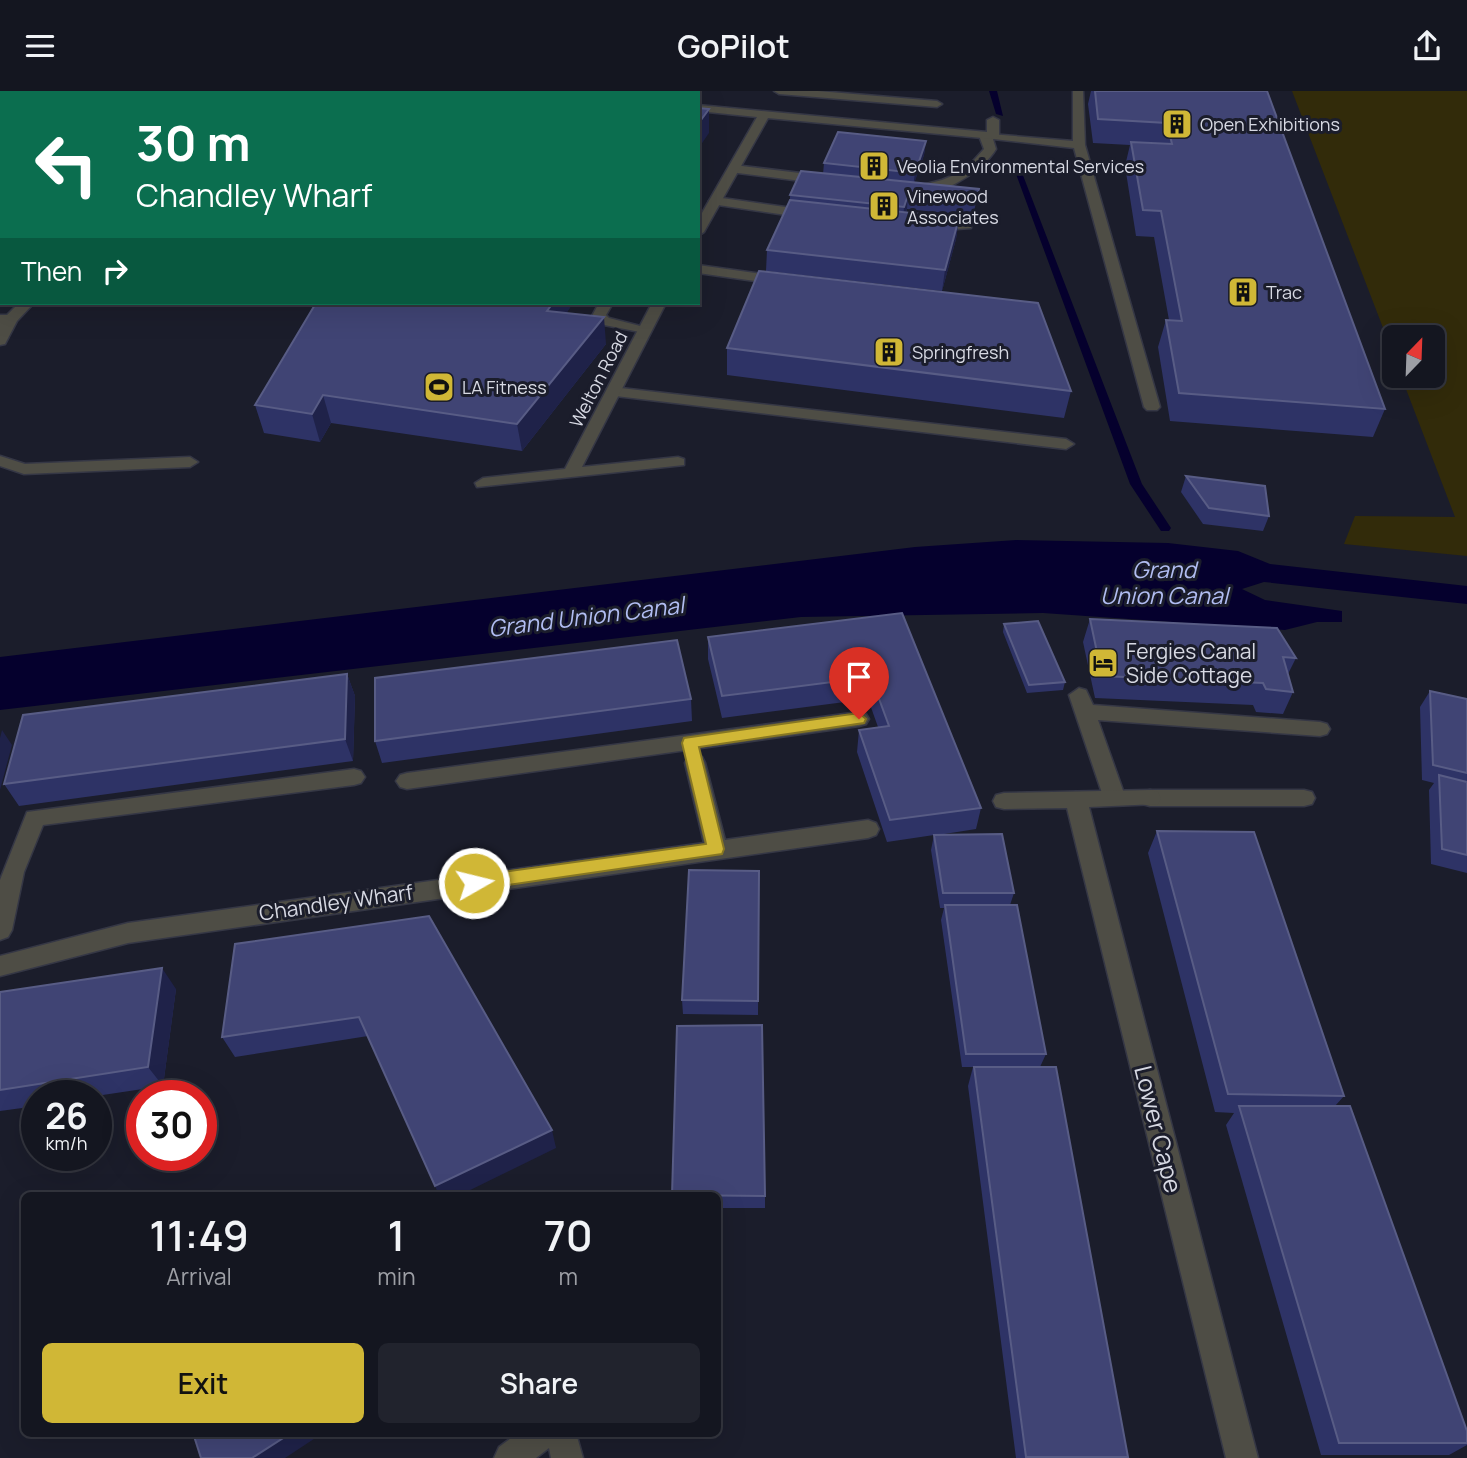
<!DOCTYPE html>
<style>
body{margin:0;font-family:Manrope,sans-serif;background:#21232d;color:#f1f3f6;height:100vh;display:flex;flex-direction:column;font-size:26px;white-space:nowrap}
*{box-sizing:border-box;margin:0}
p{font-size:23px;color:#9d9fa5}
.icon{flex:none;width:38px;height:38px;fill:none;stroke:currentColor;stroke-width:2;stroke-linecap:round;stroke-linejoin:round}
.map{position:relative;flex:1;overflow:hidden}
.sheet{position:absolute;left:21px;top:1101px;width:700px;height:245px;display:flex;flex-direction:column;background:#141620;border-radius:10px;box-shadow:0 7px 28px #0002,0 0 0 2px #33353e}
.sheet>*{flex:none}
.banner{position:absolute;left:0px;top:0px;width:700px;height:214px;box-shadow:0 7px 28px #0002,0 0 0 2px #33353e;background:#0b6e4f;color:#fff;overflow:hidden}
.needle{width:46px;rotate:23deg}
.fabs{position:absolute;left:1382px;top:234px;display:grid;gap:14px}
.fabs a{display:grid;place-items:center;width:63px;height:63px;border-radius:10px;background:#141620;box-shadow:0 7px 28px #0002,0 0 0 2px #33353e;font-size:35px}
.speed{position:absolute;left:21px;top:989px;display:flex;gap:14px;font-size:35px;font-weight:700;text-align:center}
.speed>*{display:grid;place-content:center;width:91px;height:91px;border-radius:50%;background:#141620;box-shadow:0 7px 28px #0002,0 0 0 2px #33353e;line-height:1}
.speed small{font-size:18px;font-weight:400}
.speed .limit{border:10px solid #d22;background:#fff;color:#111}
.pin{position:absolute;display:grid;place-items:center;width:60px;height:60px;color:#fff;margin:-72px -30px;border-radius:50% 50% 50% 0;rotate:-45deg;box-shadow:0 0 7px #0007}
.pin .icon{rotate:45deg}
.me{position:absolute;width:77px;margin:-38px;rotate:82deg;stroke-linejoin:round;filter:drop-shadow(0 0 5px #0008)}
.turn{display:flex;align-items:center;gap:24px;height:147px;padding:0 21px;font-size:32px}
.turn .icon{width:91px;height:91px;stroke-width:2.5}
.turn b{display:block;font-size:49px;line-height:60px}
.then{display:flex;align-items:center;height:66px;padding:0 21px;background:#0003;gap:14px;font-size:26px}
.eta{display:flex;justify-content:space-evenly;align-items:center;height:119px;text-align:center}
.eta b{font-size:42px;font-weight:600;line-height:49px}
.button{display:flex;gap:14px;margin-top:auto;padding:14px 21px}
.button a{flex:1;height:80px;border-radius:10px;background:#d0b736;color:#111;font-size:28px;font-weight:600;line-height:80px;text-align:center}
.button a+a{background:#21232d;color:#f1f3f6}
header{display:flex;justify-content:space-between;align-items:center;height:91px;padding:0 21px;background:#141620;font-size:32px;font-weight:600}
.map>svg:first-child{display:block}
.green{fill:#322b0a}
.water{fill:#05002d}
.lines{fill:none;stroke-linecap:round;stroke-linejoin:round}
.stream{fill:#05002d;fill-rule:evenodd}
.lane-casing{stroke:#353745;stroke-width:3}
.street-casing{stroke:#353745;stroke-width:3}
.secondary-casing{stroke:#353745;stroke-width:3}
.lane{fill:#4e4d45;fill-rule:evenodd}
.street{fill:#4e4d45;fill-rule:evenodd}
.secondary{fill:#69675b;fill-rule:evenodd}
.wall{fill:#2e3366}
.shaded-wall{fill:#1f2249}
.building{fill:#404474;stroke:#585c85;stroke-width:2}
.route{fill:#d0b736;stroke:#877723;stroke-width:2}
.labels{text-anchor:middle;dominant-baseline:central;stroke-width:6;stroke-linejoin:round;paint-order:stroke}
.far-poi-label{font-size:18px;fill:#d7d9e3;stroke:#1b1d2b;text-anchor:start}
.far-street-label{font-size:18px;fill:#d7d9e3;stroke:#1b1d2b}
.poi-label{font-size:21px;fill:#d7d9e3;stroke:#1b1d2b;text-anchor:start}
.street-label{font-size:21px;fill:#d7d9e3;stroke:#1b1d2b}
.water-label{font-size:23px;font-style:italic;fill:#b1bdf2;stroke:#1b1d2b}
.near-street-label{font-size:24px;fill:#d7d9e3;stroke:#1b1d2b}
</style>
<header><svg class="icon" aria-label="menu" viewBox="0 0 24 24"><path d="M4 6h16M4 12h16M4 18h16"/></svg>GoPilot<svg class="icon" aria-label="share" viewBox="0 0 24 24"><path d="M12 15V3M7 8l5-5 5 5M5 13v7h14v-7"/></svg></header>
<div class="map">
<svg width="1467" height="1367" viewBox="0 0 1467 1367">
<rect width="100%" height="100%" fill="#1b1d2b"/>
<path class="green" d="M1292 0H1467V465L1344 453 1355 425 1455 426 1401 285H1433V247H1395V268Z"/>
<path class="water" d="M1016 449 1168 452 1238 460 1270 473 1467 495V513L1264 491 1242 498 1265 509 1342 520V531H1317L1285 539 1043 522 801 526 0 619V566L915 456Z"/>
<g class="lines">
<path class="stream" d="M989 0H997L1003 25 996 23Z
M1012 72 1019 74 1142 393 1171 437 1169 440H1161L1130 393Z"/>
<g class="lane-casing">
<path id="lane" d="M774 0H818L937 10 942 13 937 16 779 3Z
M1073 0H1083L1085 54 1160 316 1157 319H1147L1144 316 1074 57 993 48 996 58C984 80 929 115 907 98L942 89 964 80 984 58 978 42 1073 50Z
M734 74 825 85 831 89 825 93 730 81 728 78Z
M715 106 814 120 820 124 814 128 711 113 709 110Z
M966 130 971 131V137L929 140 923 136 929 132Z
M698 174 783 186 790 190 783 194 698 182Z
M19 212H34L17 230 5 253 0 254V224H7Z
M599 212H613L606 224 609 227 652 238 645 242 599 233 592 225Z
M612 296 1066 348 1074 353 1066 358 607 304V298Z
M0 365 25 373 190 366 198 371 190 376 24 383 0 375Z
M1079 597 1086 599 1093 614 1320 631 1327 633 1330 638 1327 643 1320 645 1098 629 1126 708 1123 714H1107L1104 708 1069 604Z
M859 621 866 623 869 628 866 633 859 635 407 698 400 696 396 690 400 684 407 682Z
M354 678 361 680 365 686 361 692 354 694 43 734 24 781 12 839 8 846 0 849V789L27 721Z
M1150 699H1304L1312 701 1315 707 1312 713 1304 715H1150L1142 713 1139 707 1142 701Z"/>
</g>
<g class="street-casing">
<path id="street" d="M698 14 987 41V29L993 26 999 29V45L993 48 768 27 704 141 698 145V129L757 26 698 20Z
M652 212H666L582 376 678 366 684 368V374L477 396 475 392 483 387 565 378Z
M695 664 702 666 705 672 725 749 868 729 876 732 879 738 876 744 868 747 128 852 0 885V865L128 832 704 752 685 672 688 666Z
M1150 699 1158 701 1161 707 1158 713 1089 716 1258 1367H1226L1067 717 1004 718 996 716 993 710 996 704 1004 702Z
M518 1342H576L583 1367H551L549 1357 536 1367H494L499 1356Z"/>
</g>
<g class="secondary-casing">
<path id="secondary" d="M0 0H9L2 2 0 6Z"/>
</g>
<use href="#lane" class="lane"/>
<use href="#street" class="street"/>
<use href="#secondary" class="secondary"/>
</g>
<path class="wall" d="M1091 0H1267L1385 318 1373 346 1170 330 1158 256 1166 229H1169L1154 146 1136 145 1125 75 1130 54 1093 52 1088 13Z
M0 18H2V156H0Z
M926 50 924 64 914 92 979 98 973 125 907 118 906 122 959 127 956 148 942 200 766 180 767 159 790 109V104L823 83 824 72Z
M316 212H573L566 222 606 253 522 360 331 332 320 351 264 342 255 314Z
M727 257 1071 300 1064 327 727 284Z
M1186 385 1269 425 1263 440 1203 433 1181 401Z
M902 522 981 717 976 738 938 744 1014 802 1010 814 1046 963 1040 976 1128 1366 1127 1367H1016L968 995 973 976H962L941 829 944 817H940L931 759 934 744 887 751 857 661 859 639 878 636 868 608 722 627 708 568V546Z
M1090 528 1296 567 1288 583 1293 601 1283 623 1256 621 1253 614 1095 607 1083 551Z
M1004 533 1065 591 1063 599 1027 602 1003 541Z
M347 583 355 605 353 670 19 715 4 693Z
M1430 600 1467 608V782L1431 773 1429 699 1434 692 1422 689 1420 616Z
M691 608 692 630 382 672 375 650Z
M1157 740 1344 1005 1335 1015 1467 1340V1354L1449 1364H1321L1226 1034 1234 1022 1215 1021 1148 762Z
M759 780 758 924 683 923 682 909Z
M429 825 556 1057 368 945 235 966 222 946Z
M176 898 163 995 96 1005 37 1004V1015L0 1020V901Z
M718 1104 765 1105V1117H718Z"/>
<path class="shaded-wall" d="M709 18V42L698 58V33Z
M926 50 924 64 913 96 915 82Z
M908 104 907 118 903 130 904 116Z
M959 127 956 148 942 200 945 179Z
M553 212H573L551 247 547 220Z
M604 226 606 253 522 360 517 333Z
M323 304 331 332 320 351 312 323Z
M347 583 355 605 353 670 345 648Z
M2 639 12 654 0 699V647Z
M162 877 176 898 163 995 148 976Z
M552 1039 556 1057 460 1104H439L435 1095Z
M291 1342H323L285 1367H252Z"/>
<path class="building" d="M495 0H519L538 2H493Z
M1095 0H1267L1385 318 1179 302 1166 229 1182 230 1161 120 1143 119 1131 51 1172 53 1167 32 1098 28Z
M698 17 709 18 698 33Z
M0 18H2V131H0Z
M838 41 926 50 915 82 824 72Z
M801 80 979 98 976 111 908 104 904 116 790 104Z
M790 109 959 127 945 179 767 159Z
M759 180 1038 212 1071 300 727 257Z
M316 212H553L547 220 604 226 517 333 323 304 312 323 255 314Z
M1186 385 1265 395 1269 425 1209 417Z
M902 522 981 717 890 729 859 639 889 635 871 586 722 605 708 546Z
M1090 528 1277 537 1296 567 1283 566 1293 601 1266 598 1263 592 1102 585Z
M1038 530 1065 591 1029 594 1004 533Z
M677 549 691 608 375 650V587Z
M347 583 345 648 4 693 23 624Z
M1430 600 1467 608V682L1433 674Z
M1439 684 1467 691V764L1442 758Z
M1157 740 1254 741 1344 1005 1228 1003Z
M1002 743 1014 802H943L934 744Z
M689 779 759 780 758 910 682 909Z
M945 814H1017L1046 963H966Z
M429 825 552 1039 435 1095 359 926 222 946 235 853Z
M162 877 148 976 0 999V901Z
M762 934 765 1105 672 1104 677 935Z
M974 976H1056L1128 1366H1026Z
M1239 1015H1350L1467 1340V1352H1339Z
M193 1342H291L252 1367H201Z"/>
<path class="route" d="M859 622 866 628 864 632 699 656 724 758 722 763 474 799 466 792 474 785 706 753 682 652 684 647Z"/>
<defs>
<g id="building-square" transform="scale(1.575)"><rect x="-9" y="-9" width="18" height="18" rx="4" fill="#d0b736" stroke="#1b1d2b"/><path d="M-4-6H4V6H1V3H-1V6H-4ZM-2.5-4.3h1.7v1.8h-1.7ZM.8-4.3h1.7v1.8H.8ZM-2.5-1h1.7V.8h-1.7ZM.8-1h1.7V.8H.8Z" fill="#111"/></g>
<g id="stadium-square" transform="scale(1.575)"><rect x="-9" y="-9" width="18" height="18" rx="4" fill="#d0b736" stroke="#1b1d2b"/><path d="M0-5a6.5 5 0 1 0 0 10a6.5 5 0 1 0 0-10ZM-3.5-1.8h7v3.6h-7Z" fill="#111"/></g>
<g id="hotel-square" transform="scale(1.575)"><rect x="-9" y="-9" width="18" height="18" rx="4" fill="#d0b736" stroke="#1b1d2b"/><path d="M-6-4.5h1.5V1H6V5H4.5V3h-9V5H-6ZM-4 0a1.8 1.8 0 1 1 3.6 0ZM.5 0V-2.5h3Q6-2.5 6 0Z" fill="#111"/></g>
</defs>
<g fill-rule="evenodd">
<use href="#building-square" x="1177" y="33"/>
<use href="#building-square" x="874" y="75"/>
<use href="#building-square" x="884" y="115"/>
<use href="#building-square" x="1243" y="201"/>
<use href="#building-square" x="889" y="261"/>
<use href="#stadium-square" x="439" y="296"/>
<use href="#hotel-square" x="1103" y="572"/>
</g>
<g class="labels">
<g class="far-poi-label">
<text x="1200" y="33">Open Exhibitions</text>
<text x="897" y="75">Veolia Environmental Services</text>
<text x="907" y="105">Vinewood<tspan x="907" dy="21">Associates</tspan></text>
<text x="1266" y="201">Trac</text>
<text x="912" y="261">Springfresh</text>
<text x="462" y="296">LA Fitness</text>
</g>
<g class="far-street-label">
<text transform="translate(598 288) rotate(-63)">Welton Road</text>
</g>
<g class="poi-label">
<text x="1126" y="560">Fergies Canal<tspan x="1126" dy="24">Side Cottage</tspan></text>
</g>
<g class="street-label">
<text transform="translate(336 811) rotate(-8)">Chandley Wharf</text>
</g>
<g class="water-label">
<text x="1164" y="478">Grand<tspan x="1164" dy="26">Union Canal</tspan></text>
<text transform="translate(586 525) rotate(-7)">Grand Union Canal</text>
</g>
<g class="near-street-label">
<text transform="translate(1159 1038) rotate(76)">Lower Cape</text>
</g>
</g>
</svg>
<div class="fabs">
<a><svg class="needle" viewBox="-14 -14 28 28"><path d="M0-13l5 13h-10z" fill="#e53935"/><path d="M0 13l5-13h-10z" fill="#9d9fa5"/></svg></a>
</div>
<div class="speed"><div>26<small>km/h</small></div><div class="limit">30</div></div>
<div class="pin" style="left:859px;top:628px;background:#d93025"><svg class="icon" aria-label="arrive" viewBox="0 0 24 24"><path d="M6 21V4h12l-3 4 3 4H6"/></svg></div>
<svg class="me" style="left:474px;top:792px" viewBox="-20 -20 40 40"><circle r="17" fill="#d0b736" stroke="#fff" stroke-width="3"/><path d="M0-11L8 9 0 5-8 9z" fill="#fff"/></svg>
<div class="banner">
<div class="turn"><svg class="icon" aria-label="left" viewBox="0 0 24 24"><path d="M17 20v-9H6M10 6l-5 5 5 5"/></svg><div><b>30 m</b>Chandley Wharf</div></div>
<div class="then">Then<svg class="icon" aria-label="right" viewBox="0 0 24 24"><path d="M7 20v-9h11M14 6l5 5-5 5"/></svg></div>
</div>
<section class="sheet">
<div class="eta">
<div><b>11:49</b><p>Arrival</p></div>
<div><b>1</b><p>min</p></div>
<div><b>70</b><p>m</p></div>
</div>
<div class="button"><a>Exit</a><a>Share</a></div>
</section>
</div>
